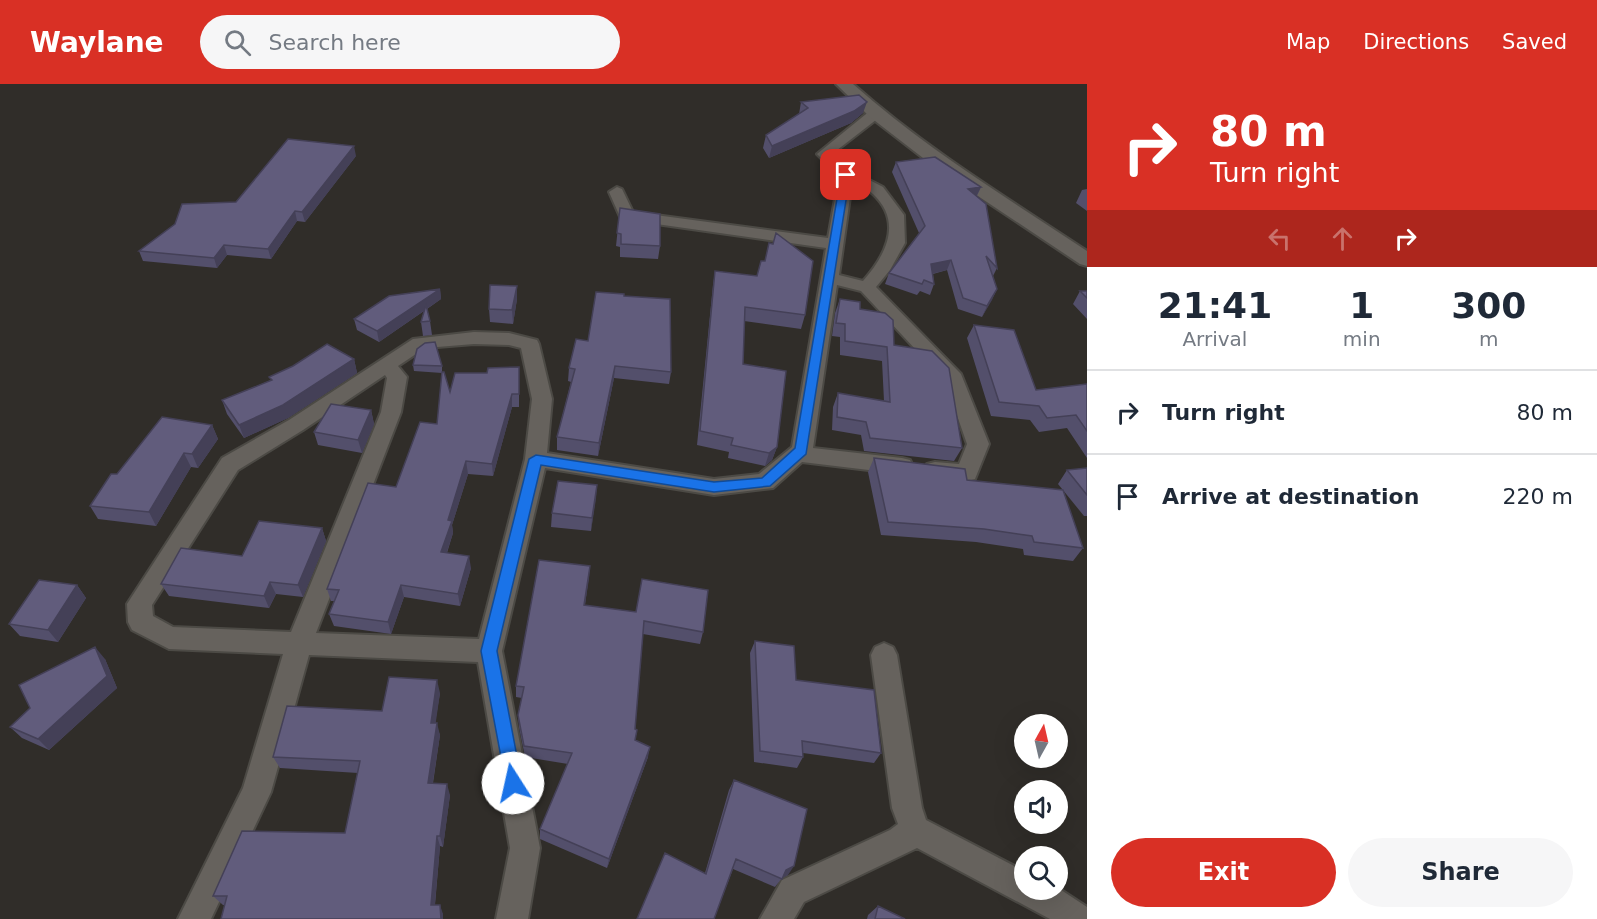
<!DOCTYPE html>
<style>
body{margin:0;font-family:"DejaVu Sans",sans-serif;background:#f6f6f7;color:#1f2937;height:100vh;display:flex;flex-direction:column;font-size:22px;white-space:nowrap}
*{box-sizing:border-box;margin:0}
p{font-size:20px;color:#747a83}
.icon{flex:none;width:33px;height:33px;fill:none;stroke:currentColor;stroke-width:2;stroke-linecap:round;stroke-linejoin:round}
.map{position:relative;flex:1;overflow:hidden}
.panel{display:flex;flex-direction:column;background:#fff;width:510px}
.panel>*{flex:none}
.banner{background:#d93025;color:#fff;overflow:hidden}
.needle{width:39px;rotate:8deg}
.buttons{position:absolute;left:1014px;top:630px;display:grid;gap:12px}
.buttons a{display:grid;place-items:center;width:54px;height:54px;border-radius:50%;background:#fff;box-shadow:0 6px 24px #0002;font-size:30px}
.pin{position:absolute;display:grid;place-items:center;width:51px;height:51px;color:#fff;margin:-26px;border-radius:12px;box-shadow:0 3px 9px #0006}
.me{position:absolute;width:66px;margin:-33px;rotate:350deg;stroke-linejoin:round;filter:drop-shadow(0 0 4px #0008)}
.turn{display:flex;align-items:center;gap:21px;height:126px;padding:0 24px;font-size:27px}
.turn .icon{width:78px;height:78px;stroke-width:2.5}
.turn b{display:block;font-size:42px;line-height:51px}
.lanes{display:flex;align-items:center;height:57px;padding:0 24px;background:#0003;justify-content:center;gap:30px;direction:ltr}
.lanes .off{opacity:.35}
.eta{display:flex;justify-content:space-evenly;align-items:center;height:102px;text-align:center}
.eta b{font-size:36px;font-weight:800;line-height:42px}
.cta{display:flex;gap:12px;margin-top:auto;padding:12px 24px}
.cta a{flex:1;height:69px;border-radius:36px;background:#d93025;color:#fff;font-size:24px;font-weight:800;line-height:69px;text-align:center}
.cta a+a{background:#f6f6f7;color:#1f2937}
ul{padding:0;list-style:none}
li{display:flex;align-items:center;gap:18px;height:84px;padding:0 24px;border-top:2px solid #e0e1e3}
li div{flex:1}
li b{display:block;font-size:22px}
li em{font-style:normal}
header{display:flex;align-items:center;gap:36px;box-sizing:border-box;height:84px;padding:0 30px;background:#d93025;color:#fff}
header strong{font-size:28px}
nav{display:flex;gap:33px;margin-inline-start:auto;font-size:21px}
.search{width:420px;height:54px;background:#f6f6f7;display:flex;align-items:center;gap:15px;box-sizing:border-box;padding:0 21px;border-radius:33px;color:#747a83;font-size:22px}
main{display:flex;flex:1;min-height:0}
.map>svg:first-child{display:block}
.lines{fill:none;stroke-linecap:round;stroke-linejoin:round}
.minor-casing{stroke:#4c4a45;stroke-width:4}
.tertiary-casing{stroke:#4c4a45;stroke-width:4}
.minor{fill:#66625d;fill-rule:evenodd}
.tertiary{fill:#66625d;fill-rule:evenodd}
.wall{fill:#534f6b}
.shaded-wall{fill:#444057}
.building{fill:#615c7c;stroke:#444057;stroke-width:1.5}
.route{fill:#1a73e8;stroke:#114b97;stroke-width:1.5}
</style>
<header>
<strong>Waylane</strong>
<div class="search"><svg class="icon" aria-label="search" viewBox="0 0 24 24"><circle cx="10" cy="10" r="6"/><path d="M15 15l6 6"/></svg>Search here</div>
<nav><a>Map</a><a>Directions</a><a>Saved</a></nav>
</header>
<main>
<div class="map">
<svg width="1087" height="835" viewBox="0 0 1087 835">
<rect width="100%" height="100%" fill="#302d29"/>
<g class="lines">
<g class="minor-casing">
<path id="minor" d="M876 25 881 26 883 29 881 32 832 70 848 85 883 103 904 131 905 159 890 186 876 203 961 290 989 360 975 395 967 397 927 392 924 386 927 380 935 378 959 380 967 360 945 297 861 207 837 201 813 364 902 374 910 376 913 382 910 388 902 390 802 378 773 404 714 411 545 384 502 567 540 764 528 835H496L510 764 478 578 309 571 271 708 211 835H178L243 704 283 570 169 565 132 546 128 538 127 520 222 374 289 336 413 255 474 248 509 249 537 256 539 260 552 315 547 369 714 395 759 390 792 363 826 164 621 135 609 108 617 103 622 105 633 128 828 154 839 92 817 70 871 26ZM852 99C859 102 868 105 873 110 903 138 886 171 863 197L839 191ZM474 260 509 261 521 264 532 315 525 375 479 555 316 549 401 328 407 293 398 282 425 264ZM385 291 387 294 381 328 291 548 173 543 153 532 152 521 238 386 303 346Z
M884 559 893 563 897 571 922 724 926 736 1024 787V806L1058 804 1087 823V835H1050L917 764 804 818 794 835H760L782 796 890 746 898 740 892 724 871 571 875 563Z"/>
</g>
<g class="tertiary-casing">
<path id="tertiary" d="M836 0H853C925 64 1007 114 1087 167V182L1080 180 936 84 870 33Z"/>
</g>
<use href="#minor" class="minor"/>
<use href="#tertiary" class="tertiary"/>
</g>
<path class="wall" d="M801 18 863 29 851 39 769 74 763 64 766 51 799 30Z
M356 72 305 138 297 137 271 175 227 171 217 184 143 177 139 167 236 118Z
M896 78 981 103 977 112 997 184 993 192 997 205 982 233 958 225 947 186 933 190 934 200 930 211 920 207 917 211 885 200 889 189 919 149 892 88Z
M1087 105V127L1076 119 1082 106Z
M620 124 660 162 658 175 620 173V163L616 162Z
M715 187 757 192 805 231 801 245 744 237 743 280 777 363 772 376 765 382 728 374 729 368 697 361 713 201Z
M517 202V215L513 240 490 238 489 225Z
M440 205 441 215 427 225 430 237 432 251 423 252 421 238 424 227 379 258 357 246 354 235Z
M1080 207H1087V235L1073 220Z
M624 212 671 288 669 300 614 294 598 372 557 366V353L571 298 568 297 569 284 588 257Z
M840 215 860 225 894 261 962 364 954 377 864 367 861 351 832 346 833 323 838 309 884 317 882 277 840 271V253L832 252 835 229Z
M974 241 1036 306 1087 300V374L1067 344 1039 348 1030 336 991 332 967 254Z
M354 275 357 289 288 334 244 354 227 330 222 316 271 296 269 293Z
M413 281 442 282V288L450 308 487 289 519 283V323H512L493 392 468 390 452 441 453 449 447 469 471 484 460 522 404 513 391 550 334 542 329 530 335 517H331L327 505 396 403 437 340 442 289 414 287Z
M371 326 374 340 362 369 318 361 314 348Z
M212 341 218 355 198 384 191 383 156 442 98 435 90 422 117 390Z
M874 374 967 396 1083 464 1073 477 1024 471 1023 465 976 458 881 451 868 388Z
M1087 384V432H1084L1058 400 1067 386Z
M597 401 591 447 551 443 552 429Z
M322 444 326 457 303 513 276 510 269 524 169 512 161 500Z
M590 482 585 521 703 548 700 560 643 550 635 645 637 646 635 657 648 673 607 784 540 755V745L568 680 525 673 519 643 518 631 522 614 516 613V602Z
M77 501 86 514 58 558 20 552 9 540Z
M755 557 796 596 881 669 874 679 803 669V673L797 684 754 678 750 569Z
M105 575 117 604 49 666 22 654 10 643Z
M440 609 435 639 440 651 433 699 450 711 443 763 440 762 435 821 443 830 223 821 213 812 345 749 358 689 280 684 273 673 382 627Z
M734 696 788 791 782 794 775 803 733 785 714 835 705 789 729 706Z
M878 822 905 835H867L868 831Z"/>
<path class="shaded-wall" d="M867 18 863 29 851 39 769 74 772 62Z
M354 62 356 72 305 138 302 128Z
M981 103 976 113 968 105Z
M295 127 297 137 271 175 268 165Z
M224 161 227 171 217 184 214 174Z
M951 176 947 186 927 191 931 180Z
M517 202V215L513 240 512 226Z
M440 205 441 215 379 258 377 247Z
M997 205 992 216 982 233 987 222Z
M354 275 357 289 288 334 244 354 239 341Z
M615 282 614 294 598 372 599 359Z
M512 310V323L493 392 492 380Z
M371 326 374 340 362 369 358 356Z
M212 341 218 355 198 384 192 370Z
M777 363 772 376 765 382 769 369Z
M184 369 191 383 156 442 149 428Z
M466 377 468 390 452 441 453 449 443 480 441 468 448 436Z
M597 401 596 415 591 447 592 434Z
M322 444 326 457 303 513 298 501Z
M469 472 471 484 460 522 458 510Z
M590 482 589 495 583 533 584 521Z
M270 498 276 510 269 524 264 512Z
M77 501 86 514 58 558 48 546Z
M401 501 404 513 391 550 388 538Z
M95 563 105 575 117 604 49 666 38 655Z
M437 596 440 609 434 651 431 639Z
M437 639 440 651 431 710 428 699Z
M650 663 648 673 607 784 609 775Z
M447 700 450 711 443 763 440 752Z
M437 752 440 762 434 830 431 821Z
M794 782 788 791 780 795 786 786Z
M440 821 443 830V835H441Z"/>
<path class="building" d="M859 11 867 18 854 27 772 62 766 51 808 24 801 18Z
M288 55 354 62 302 128 295 127 268 165 224 161 214 174 139 167 175 140 182 120 236 118Z
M935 73 981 103 968 105 986 120 997 184 986 172 997 205 987 222 963 214 951 176 931 180 934 200 924 196 922 200 889 189 925 142 896 78Z
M620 124 660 130V162L621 160V150L617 149Z
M776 149 813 177 805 231 745 223 743 280 786 287 777 363 769 369 731 361 733 354 700 347 715 187 757 192 761 177H765L769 159 773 160Z
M490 201 517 202 512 226 489 225Z
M440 205 377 247 354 235 389 212Z
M1080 207H1087V214Z
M596 208 624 210V212L670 215 671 288 615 282 599 359 557 353 575 285 569 284 576 255 588 257Z
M840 215 860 218V225L885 229 893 236 894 261 932 267 949 284 962 364 870 354 866 338 837 333 838 309 890 318 887 263 845 257V240L836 239Z
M426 221 430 237 421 238Z
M974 241 1014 246 1036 306 1087 300V347L1076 331 1047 334 1039 322 999 318Z
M435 258 442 282 413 281 417 265 425 259Z
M327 260 354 275 283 321 239 341 222 316 272 296 269 293 293 282Z
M519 283V310H512L492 380 466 377 448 436 452 437 441 468 469 472 458 510 401 501 388 538 329 530 339 506 327 505 368 399 396 403 420 338 437 340 442 288H444L450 308 455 289H487L488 284Z
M331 320 371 326 358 356 314 348Z
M162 333 212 341 192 370 184 369 149 428 90 422 111 390H117Z
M874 374 965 385 967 396 1063 406 1083 464 1034 458 1032 452 984 445 888 438Z
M1087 384V411L1067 386Z
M558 397 597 401 592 434 552 429Z
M259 437 322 444 298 501 270 498 264 512 161 500 181 464 242 472Z
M539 476 590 482 584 521 636 528 642 495 708 506 703 548 644 537 635 645 637 646 635 656 650 663 609 775 540 745 572 669 524 662 518 631 524 603 516 602Z
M39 496 77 501 48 546 9 540Z
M755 557 794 562 796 596 874 606 881 669 802 657 803 673 760 667Z
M95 563 107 592 38 655 10 643 30 624 19 601Z
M389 593 437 596 431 639H437L428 699 447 700 440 752H437L431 821H440L441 835H221L227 812H213L242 747 345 749 360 677 273 673 287 622 382 627Z
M734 696 807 725 794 782 786 786 782 795 736 775 714 835H637L665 769 706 790Z
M878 822 905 835H875Z"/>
<path class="route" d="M846 88 850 91 806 370 770 402 714 408 541 381 497 567 522 699 520 705 513 707 507 705 481 567 529 375 536 371 714 398 762 394 795 364 841 91Z"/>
</svg>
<div class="buttons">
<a><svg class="needle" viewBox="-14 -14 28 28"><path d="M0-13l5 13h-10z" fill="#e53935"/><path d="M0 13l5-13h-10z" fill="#747a83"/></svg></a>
<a><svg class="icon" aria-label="sound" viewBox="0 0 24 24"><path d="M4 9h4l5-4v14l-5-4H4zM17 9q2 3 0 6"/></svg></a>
<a><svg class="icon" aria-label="search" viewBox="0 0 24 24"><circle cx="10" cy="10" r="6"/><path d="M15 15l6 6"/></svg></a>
</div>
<div class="pin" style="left:846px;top:91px;background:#d93025"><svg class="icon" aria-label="arrive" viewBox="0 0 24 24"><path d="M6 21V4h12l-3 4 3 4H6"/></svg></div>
<svg class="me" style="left:513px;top:699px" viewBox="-20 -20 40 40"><circle r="19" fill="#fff"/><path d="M0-13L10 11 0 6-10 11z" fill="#1a73e8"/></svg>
</div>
<section class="panel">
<div class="banner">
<div class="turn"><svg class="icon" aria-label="right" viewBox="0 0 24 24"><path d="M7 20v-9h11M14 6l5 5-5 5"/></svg><div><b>80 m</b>Turn right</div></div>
<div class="lanes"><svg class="icon off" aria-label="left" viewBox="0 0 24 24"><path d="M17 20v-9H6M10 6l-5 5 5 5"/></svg><svg class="icon off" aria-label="ahead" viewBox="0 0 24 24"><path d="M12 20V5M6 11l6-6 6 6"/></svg><svg class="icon" aria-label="right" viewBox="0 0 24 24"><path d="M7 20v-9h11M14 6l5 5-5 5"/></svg></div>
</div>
<div class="eta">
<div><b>21:41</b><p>Arrival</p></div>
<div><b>1</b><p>min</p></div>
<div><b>300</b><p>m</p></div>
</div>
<ul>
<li><svg class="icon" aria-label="right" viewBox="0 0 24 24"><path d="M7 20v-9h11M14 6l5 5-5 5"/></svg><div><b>Turn right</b></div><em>80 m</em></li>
<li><svg class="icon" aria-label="arrive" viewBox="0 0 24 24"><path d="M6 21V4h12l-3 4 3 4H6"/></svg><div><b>Arrive at destination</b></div><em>220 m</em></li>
</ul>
<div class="cta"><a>Exit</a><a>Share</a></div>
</section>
</main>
